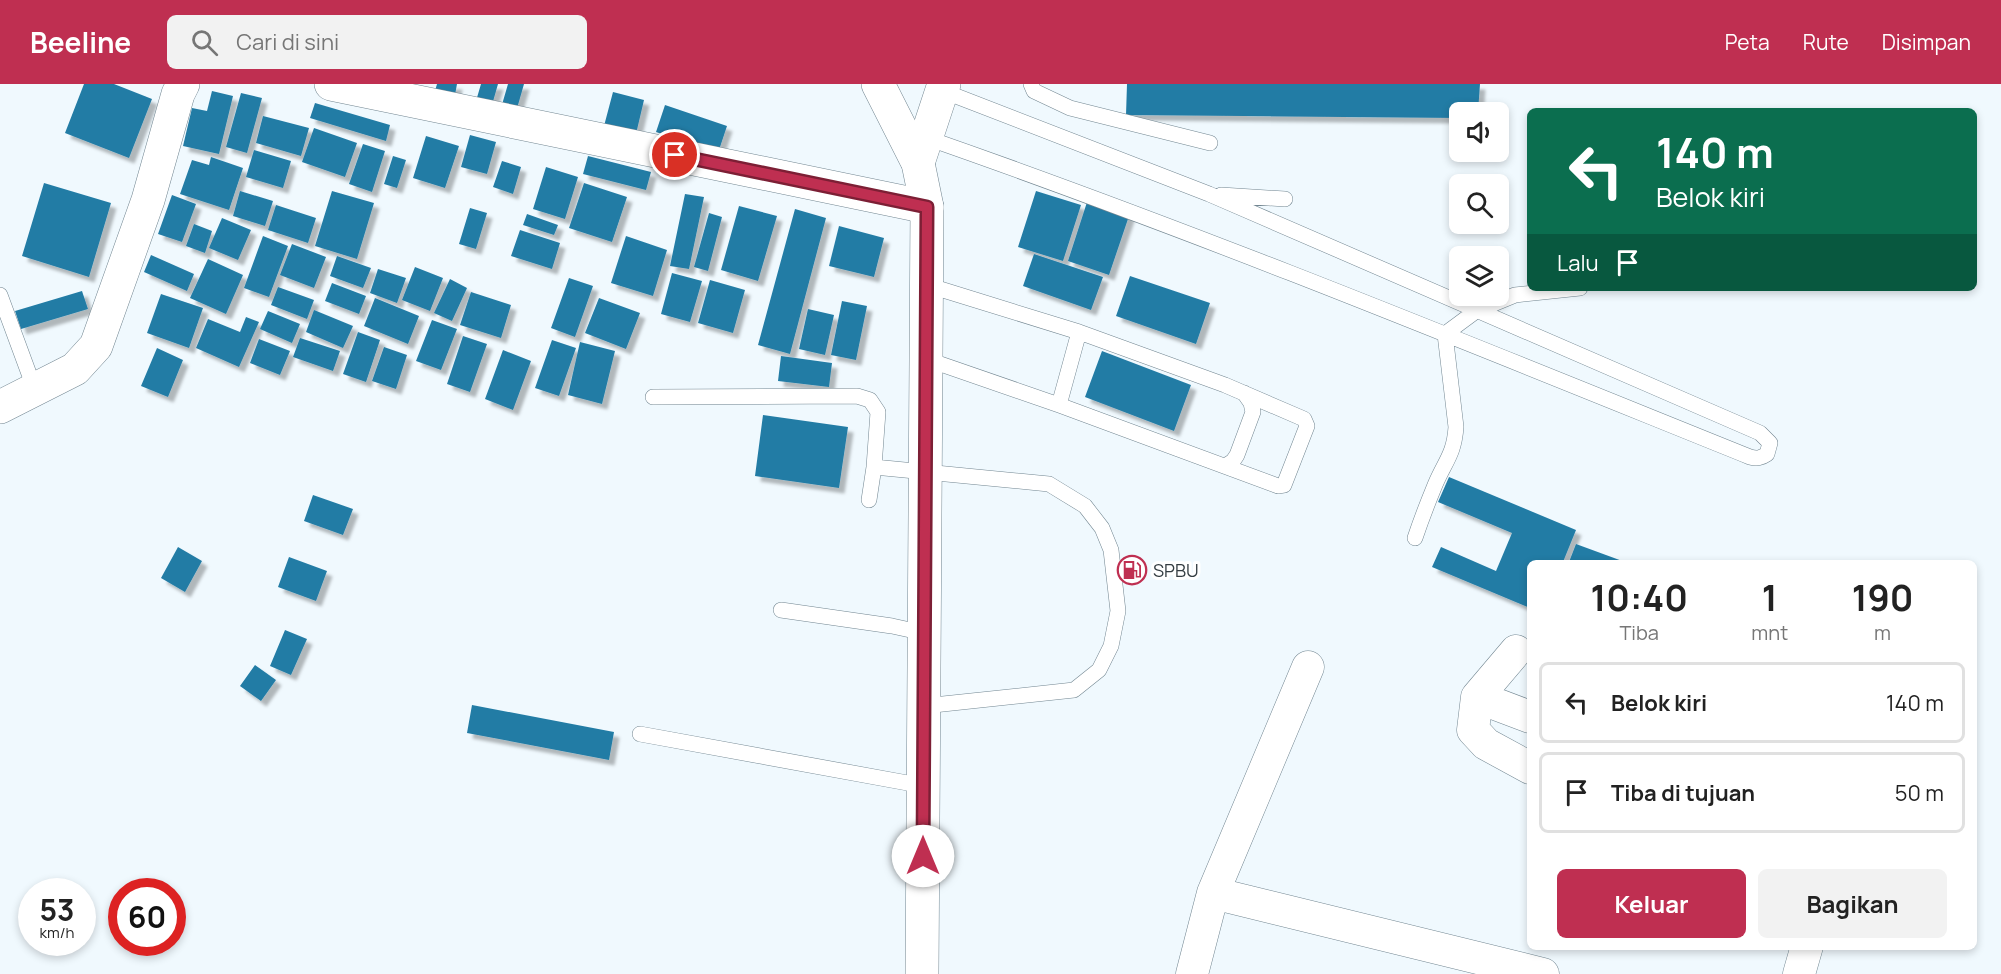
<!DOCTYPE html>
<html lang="id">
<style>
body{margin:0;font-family:Manrope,sans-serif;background:#f2f2f2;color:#222;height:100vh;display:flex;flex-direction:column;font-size:22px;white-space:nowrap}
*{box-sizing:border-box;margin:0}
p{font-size:20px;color:#767676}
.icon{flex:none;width:33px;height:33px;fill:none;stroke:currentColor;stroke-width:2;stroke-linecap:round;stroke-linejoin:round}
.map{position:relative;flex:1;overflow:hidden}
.drawer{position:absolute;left:1527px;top:476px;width:450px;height:390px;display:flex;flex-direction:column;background:#fff;border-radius:9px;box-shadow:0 3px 9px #0003}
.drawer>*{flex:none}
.top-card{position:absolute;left:1527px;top:24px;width:450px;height:183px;border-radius:9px;box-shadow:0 3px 9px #0003;background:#0b6e4f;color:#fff;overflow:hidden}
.tools{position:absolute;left:1449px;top:18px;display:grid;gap:12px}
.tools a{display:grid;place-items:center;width:60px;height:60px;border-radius:9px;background:#fff;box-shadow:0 3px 9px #0003;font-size:30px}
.speed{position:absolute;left:18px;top:794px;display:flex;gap:12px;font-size:30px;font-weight:700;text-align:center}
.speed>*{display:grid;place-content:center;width:78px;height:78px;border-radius:50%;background:#fff;box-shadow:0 3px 9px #0003;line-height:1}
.speed small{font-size:15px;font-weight:400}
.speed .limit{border:9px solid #d22;background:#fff;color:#111}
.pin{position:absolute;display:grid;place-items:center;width:51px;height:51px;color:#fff;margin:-26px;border:3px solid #fff;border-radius:50%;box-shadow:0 2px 6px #0007}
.me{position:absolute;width:66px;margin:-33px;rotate:0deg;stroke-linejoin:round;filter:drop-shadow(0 0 4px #0008)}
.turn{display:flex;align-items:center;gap:21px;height:126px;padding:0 30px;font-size:27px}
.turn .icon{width:78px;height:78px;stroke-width:2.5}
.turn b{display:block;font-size:42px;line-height:51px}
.then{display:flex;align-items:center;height:57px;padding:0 30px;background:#0003;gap:12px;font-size:22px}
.eta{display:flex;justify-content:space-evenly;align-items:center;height:102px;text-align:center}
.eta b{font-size:36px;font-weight:700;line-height:42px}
.button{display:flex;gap:12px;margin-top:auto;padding:12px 30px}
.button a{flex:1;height:69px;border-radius:9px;background:#bf2f51;color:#fff;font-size:24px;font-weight:700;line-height:69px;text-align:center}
.button a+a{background:#f2f2f2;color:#222}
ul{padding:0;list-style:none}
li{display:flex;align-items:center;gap:18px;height:81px;margin:0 12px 9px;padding:0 18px;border:3px solid #e0e0e0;border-radius:9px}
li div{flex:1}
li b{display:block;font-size:22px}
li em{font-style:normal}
header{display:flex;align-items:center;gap:36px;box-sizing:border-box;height:84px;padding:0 30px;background:#bf2f51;color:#fff}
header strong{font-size:28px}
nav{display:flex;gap:33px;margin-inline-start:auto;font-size:21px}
.search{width:420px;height:54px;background:#f2f2f2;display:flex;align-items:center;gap:15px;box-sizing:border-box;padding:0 21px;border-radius:9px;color:#767676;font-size:22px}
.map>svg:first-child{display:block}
.building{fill:#237ca5;filter:url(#shadow)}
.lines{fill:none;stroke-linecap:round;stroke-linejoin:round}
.service-casing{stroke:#728691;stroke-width:16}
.minor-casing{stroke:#728691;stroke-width:33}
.tertiary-casing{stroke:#728691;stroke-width:34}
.secondary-casing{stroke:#728691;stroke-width:34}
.primary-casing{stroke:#728691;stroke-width:34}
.service{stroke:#fff;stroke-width:15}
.minor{stroke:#fff;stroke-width:32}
.tertiary{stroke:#fff;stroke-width:33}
.secondary{stroke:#fff;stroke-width:33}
.primary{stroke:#fff;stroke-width:33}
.route-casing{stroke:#7c1f35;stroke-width:15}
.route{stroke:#bf2f51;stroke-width:10}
.labels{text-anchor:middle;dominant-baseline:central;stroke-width:6;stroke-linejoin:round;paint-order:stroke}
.poi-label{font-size:18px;fill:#343d42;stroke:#fff;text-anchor:start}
</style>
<header>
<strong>Beeline</strong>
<div class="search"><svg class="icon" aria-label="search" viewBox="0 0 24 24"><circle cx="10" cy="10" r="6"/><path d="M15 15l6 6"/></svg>Cari di sini</div>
<nav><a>Peta</a><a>Rute</a><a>Disimpan</a></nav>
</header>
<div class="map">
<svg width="2001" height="890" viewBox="0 0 2001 890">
<defs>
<filter id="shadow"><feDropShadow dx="5.5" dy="5.5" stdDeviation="1.5" flood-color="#0004"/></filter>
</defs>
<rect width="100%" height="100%" fill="#f0f9fe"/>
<path class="building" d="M84 0H114L152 15 129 74 65 49Z
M437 0H457L455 11 435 7Z
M481 0H498L492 21 476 17Z
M508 0H524L516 28 501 24Z
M1127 0H1480L1478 28H1460V34L1126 31Z
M212 7 233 12 219 70 183 62 192 24 207 27Z
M613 8 644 16 636 50 604 42Z
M241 9 262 14 247 69 226 63Z
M315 19 390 41 386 57 310 34Z
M665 21 727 42 718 69 656 48Z
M263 32 309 44 301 72 256 59Z
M314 44 357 59 345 93 302 78Z
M470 51 496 58 487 90 461 83Z
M426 52 459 62 445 104 413 94Z
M363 60 385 67 372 108 349 100Z
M254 66 291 77 283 104 246 93Z
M393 72 406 76 397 104 384 100Z
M588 72 651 88 646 106 583 90Z
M211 73 243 84 229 126 180 110 192 76 209 81Z
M502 77 521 83 513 110 493 103Z
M546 83 578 93 565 135 533 125Z
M44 99 111 119 89 193 22 172Z
M584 99 627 113 612 158 569 144Z
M240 107 273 117 265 142 233 132Z
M332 107 374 119 357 175 315 162Z
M1036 107 1081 121 1063 177 1018 163Z
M685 110 704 113 689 185 670 182Z
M172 111 196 120 182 158 158 150Z
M1088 115 1130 129 1109 191 1068 177Z
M276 121 316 134 308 159 268 146Z
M739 122 777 132 758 197 721 186Z
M470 124 487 129 476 165 459 160Z
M795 125 826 134 790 270 758 261Z
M709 129 722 133 708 187 694 183Z
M527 130 558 141 554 151 523 141Z
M222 134 251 146 238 176 209 164Z
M194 140 212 147 205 169 186 162Z
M839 142 884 154 874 193 829 182Z
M520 146 560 159 552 185 511 172Z
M263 152 288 162 269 213 244 204Z
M626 152 667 166 653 212 611 199Z
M292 160 326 173 314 204 280 191Z
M1034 170 1103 193 1091 226 1023 202Z
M151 171 194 190 187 207 144 188Z
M337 172 371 184 363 204 330 192Z
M208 175 243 191 226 230 190 214Z
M415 183 443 194 430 227 402 216Z
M378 185 406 194 397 219 370 209Z
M672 189 702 197 690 238 661 230Z
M1130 192 1210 219 1196 260 1116 232Z
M569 194 593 202 575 253 551 244Z
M450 195 467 204 452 237 434 229Z
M710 196 745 206 733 249 698 239Z
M332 199 366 212 359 230 325 217Z
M278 203 314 216 307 235 271 221Z
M82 207 88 225 21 245 15 227Z
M471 208 511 221 501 254 460 241Z
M161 210 203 224 189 264 147 249Z
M375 214 419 232 408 260 364 242Z
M599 214 640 229 626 265 585 249Z
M842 217 867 222 856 276 831 271Z
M808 225 834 231 825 271 799 265Z
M314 226 353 242 343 264 306 248Z
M268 227 300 240 292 259 260 245Z
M246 233 259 238 239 283 196 264 208 235 240 248Z
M432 236 457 245 441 286 416 277Z
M358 248 380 256 366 298 343 290Z
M463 252 487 260 470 308 447 300Z
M300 254 340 267 333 287 293 273Z
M259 255 290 267 280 291 250 279Z
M552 256 576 264 559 312 535 304Z
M580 258 615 267 602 320 568 311Z
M384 263 407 271 396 305 372 297Z
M157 264 183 276 168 313 141 302Z
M503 266 531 277 513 326 485 315Z
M1102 267 1191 301 1174 347 1085 313Z
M781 272 832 279 829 303 778 297Z
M763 331 848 343 839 404 755 392Z
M1449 393 1576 446 1563 478H1530V524L1432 483 1441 463 1496 487 1512 449 1438 418Z
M313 411 353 425 343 451 304 437Z
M1576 460 1625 478H1569Z
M178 463 202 477 185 508 161 494Z
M289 473 327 487 316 517 278 503Z
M285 546 307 555 291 591 270 582Z
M255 581 276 596 261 617 240 602Z
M472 621 614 648 609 676 467 649Z"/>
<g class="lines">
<g class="service-casing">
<path id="service" d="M1031 0 1034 7 1070 24 1210 59
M927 54C1205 151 1477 263 1750 373 1757 375 1761 374 1767 370L1770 359 1760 349 1209 110 943 7
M1221 111 1285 115
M0 211 35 306
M1445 250 1476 227 1515 211 1580 204
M926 275 1059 321 1278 402 1284 401 1307 342 1304 335 1225 301 1079 248 927 201
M653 313 857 312 870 316 878 328 874 383 869 416
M1059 321 1079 248
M1225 382 1233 377 1237 371 1253 328 1251 319 1244 309
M874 383 1049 400 1085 422 1102 444 1111 466 1118 527 1111 562 1099 586 1074 606 924 622
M1415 454C1421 436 1428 418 1435 401 1445 377 1454 371 1456 343L1445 250
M781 526 892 542 924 549
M640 650 924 702"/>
</g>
<g class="minor-casing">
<path id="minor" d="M1516 567 1477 613 1473 646 1486 660 1530 684
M1477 613 1530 633
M1213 809 1543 890
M1192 890 1213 809 1308 583
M1799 890 1807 862"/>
</g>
<g class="tertiary-casing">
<path id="tertiary" d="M331 0 927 123
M0 323 75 285 96 262 148 116 178 10 183 0"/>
</g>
<g class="secondary-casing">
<path id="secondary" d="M918 79 944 0"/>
</g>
<g class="primary-casing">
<path id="primary" d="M878 0 918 79 927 123 922 890"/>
</g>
<use href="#service" class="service"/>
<use href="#minor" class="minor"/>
<use href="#tertiary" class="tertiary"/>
<use href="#secondary" class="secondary"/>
<use href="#primary" class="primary"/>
</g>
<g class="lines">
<g class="route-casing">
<path id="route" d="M675 71 927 123 923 772"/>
</g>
<use href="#route" class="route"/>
</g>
<defs>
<g id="fuel-ring" transform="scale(1.5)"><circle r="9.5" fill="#fff" stroke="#bf2f51" stroke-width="1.5"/><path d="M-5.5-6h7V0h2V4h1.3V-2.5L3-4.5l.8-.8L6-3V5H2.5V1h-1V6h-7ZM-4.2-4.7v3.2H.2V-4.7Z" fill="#bf2f51"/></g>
</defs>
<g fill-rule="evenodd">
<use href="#fuel-ring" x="1132" y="486"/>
</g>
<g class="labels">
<g class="poi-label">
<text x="1153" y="486">SPBU</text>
</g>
</g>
</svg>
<div class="tools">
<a><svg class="icon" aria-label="sound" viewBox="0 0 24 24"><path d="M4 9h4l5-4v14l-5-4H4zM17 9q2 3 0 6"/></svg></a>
<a><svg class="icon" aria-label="search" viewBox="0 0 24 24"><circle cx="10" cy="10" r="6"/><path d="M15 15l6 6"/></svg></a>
<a><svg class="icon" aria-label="layers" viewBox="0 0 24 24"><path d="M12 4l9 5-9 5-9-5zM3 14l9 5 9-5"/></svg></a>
</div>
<div class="speed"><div>53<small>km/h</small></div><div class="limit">60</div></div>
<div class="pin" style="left:675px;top:71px;background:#d93025"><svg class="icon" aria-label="arrive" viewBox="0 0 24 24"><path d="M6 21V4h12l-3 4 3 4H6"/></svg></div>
<svg class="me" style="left:923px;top:772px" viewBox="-20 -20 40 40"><circle r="19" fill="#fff"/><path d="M0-13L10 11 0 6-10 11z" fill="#bf2f51"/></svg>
<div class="top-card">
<div class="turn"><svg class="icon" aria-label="left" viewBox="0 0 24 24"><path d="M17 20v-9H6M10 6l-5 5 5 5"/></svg><div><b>140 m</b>Belok kiri</div></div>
<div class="then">Lalu<svg class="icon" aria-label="arrive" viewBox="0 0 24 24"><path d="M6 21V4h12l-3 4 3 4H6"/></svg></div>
</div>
<section class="drawer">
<div class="eta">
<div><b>10:40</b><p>Tiba</p></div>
<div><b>1</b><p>mnt</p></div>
<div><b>190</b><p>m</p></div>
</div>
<ul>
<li><svg class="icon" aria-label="left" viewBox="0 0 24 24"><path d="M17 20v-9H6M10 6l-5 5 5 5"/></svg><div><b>Belok kiri</b></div><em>140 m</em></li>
<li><svg class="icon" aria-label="arrive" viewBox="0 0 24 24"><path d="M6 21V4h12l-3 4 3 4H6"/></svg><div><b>Tiba di tujuan</b></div><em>50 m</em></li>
</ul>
<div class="button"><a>Keluar</a><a>Bagikan</a></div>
</section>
</div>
